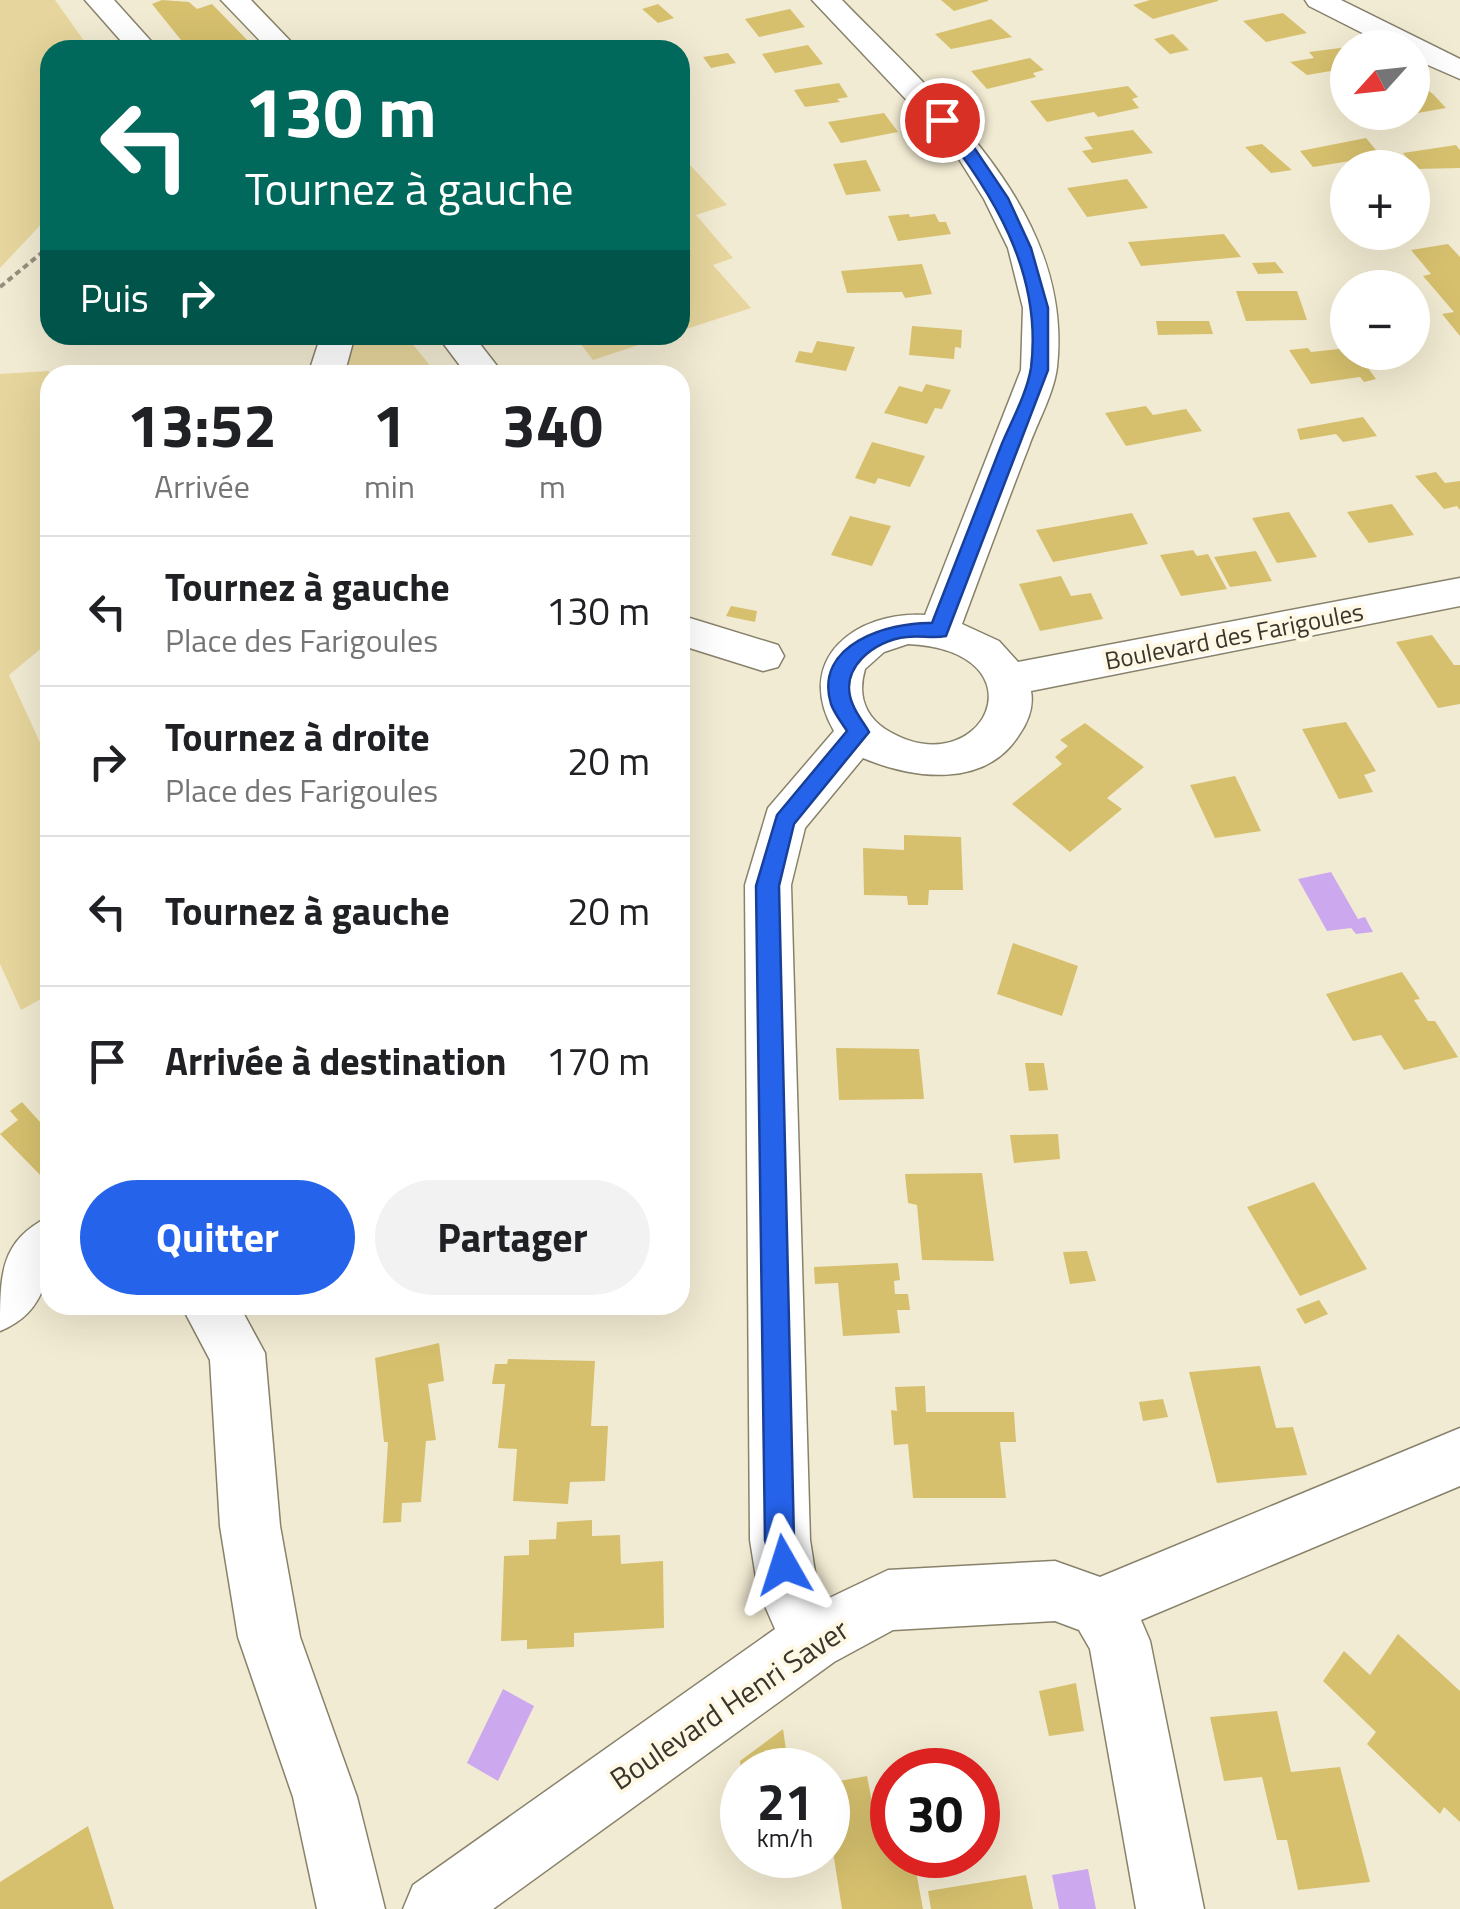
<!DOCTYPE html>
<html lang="fr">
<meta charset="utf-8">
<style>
body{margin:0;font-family:"Titillium Web",sans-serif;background:#f2f2f2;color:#202124;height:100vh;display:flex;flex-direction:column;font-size:38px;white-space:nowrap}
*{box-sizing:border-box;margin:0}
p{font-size:32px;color:#757577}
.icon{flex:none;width:55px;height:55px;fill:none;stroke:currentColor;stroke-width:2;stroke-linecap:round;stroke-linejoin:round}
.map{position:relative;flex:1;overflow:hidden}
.sheet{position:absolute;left:40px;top:365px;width:650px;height:950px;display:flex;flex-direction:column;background:#fff;border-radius:30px;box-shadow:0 10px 40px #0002}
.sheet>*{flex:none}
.banner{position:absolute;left:40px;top:40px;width:650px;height:305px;border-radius:30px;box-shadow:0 10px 40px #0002;background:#00695c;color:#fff;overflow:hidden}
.needle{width:65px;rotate:243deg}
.fabs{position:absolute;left:1330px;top:30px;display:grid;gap:20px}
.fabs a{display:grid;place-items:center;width:100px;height:100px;border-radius:50%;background:#fff;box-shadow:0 10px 40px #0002;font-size:50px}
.speed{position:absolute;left:720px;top:1748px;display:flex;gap:20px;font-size:50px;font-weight:700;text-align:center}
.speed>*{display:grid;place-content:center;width:130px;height:130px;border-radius:50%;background:#fff;box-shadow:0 10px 40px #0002;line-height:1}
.speed small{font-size:25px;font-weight:400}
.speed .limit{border:15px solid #d22;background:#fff;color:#111}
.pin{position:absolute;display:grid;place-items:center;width:85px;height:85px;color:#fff;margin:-42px;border:5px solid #fff;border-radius:50%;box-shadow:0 2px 10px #0007}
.me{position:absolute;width:110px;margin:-55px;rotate:354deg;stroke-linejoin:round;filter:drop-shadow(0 0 8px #0008)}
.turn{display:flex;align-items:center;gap:35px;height:210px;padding:0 40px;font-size:45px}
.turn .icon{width:130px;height:130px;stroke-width:2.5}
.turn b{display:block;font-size:70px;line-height:85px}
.then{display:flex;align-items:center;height:95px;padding:0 40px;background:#0003;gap:20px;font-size:38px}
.eta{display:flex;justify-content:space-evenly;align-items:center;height:170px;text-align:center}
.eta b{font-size:60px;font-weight:700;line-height:70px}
.primary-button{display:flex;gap:20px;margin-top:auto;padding:20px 40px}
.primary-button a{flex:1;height:115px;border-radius:60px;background:#2563eb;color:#fff;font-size:40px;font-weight:700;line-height:115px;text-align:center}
.primary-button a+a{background:#f2f2f2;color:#202124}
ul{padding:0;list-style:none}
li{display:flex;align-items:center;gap:30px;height:150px;padding:0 40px;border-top:2px solid #e0e0e0}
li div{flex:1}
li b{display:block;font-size:38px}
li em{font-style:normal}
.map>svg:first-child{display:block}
.green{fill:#e6d59c}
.water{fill:#cca8ee}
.building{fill:#d6c06e}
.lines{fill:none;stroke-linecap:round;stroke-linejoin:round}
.minor-casing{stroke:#88826b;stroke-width:3}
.path{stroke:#948f7e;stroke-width:4;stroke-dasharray:6 4;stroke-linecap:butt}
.minor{fill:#fff;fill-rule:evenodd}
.route{fill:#2563eb;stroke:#184099;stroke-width:2.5}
.labels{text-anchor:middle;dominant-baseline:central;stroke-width:8;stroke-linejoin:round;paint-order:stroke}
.street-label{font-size:25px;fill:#39362d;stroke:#fef8e5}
.near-street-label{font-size:30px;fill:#39362d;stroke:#fef8e5}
</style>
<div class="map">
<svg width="1460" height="1909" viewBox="0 0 1460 1909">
<rect width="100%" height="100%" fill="#f2ebd3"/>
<path class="green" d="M0 0H55L87 45 86 50H50V215L0 268Z
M680 154 727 205 696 215 733 258 713 265 751 308 680 331Z
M354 335H405L438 375H343Z
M574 335H669L593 360Z
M48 371 53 375H50V641L9 675 50 764V994L21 1010 0 964V374Z"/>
<path class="water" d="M1331 872 1358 919 1365 917 1373 932 1356 934 1351 928 1327 931 1298 879Z
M503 1689 534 1706 498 1781 467 1763Z
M1088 1869 1096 1909H1059L1052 1875Z"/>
<path class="building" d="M162 0 189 2 197 9 212 4 255 48 161 50 159 47 181 40 152 4Z
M941 0H988V1L954 11Z
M1150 0H1218V1L1153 19 1133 5Z
M658 4 674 18 658 23 642 9Z
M790 9 805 27 759 37 745 19Z
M1283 13 1307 33 1266 42 1243 21Z
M991 19 1012 37 951 49 935 34Z
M1173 34 1189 50 1170 54 1154 39Z
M808 45 823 64 775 73 762 54Z
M1348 47V75L1336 77 1331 71 1307 75 1290 62 1314 58 1309 52Z
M728 53 736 63 711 68 703 57Z
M1030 58 1044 70 1033 73 1036 77 987 89 971 71Z
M1415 81 1433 94 1446 108 1412 114Z
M839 83 848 97 837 99 840 102 805 107 794 90Z
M1128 86 1138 97 1132 99 1139 108 1098 117 1094 112 1047 122 1030 101Z
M884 113 898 132 841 143 828 122Z
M1133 130 1153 153 1092 163 1082 151 1093 149 1084 137Z
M1366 138 1381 156 1313 167 1300 151Z
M1262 144 1292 170 1271 173 1245 147Z
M1456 145 1460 150V168L1416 169 1403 153Z
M866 160 881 191 846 195 833 164Z
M1127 179 1148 208 1087 217 1067 188Z
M909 214 910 217 935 214 939 222H946L951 234 898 241 888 216Z
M1224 234 1241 257 1141 266 1128 242Z
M1448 244 1460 257V336L1442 314 1454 312 1423 276 1431 274 1411 250Z
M1275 262 1284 273 1258 274 1252 263Z
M922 264 932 294 905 298 902 292 847 293 841 271Z
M1236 291H1297L1307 320 1246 321Z
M1156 321H1209L1213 334 1158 335Z
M912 326 962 330 961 348 955 347 954 359 909 355Z
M817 341 855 347 846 371 795 362 799 351 812 353Z
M1308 348 1311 352 1348 348V352L1360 357 1376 379 1364 382 1360 377 1311 384 1289 350Z
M926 384 951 390 942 409 935 408 927 424 884 413 899 386 922 392Z
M1146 406 1153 415 1186 409 1202 431 1126 446 1105 413Z
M1363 417 1377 436 1343 442 1336 434 1300 440 1297 429Z
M872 442 925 456 910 487 878 478 875 484 855 478Z
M1436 472 1445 483 1460 481V510L1457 506 1444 509 1415 476Z
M1392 504 1414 535 1369 543 1347 512Z
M1289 512 1317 557 1277 563 1252 518Z
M1132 513 1148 544 1053 562 1036 530Z
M850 516 891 526 872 566 831 555Z
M1193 550 1197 556 1208 554 1227 589 1181 596 1160 555Z
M1256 551 1272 581 1230 587 1214 557Z
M1061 576 1071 596 1091 593 1103 619 1040 631 1019 584Z
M731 606 757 611 755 622 726 616Z
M1432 635 1454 665H1460V704L1438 708 1396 642Z
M1346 722 1376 771 1364 775 1373 792 1339 799 1302 729Z
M1085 723 1144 767 1107 798 1122 809 1070 852 1012 804 1062 764 1055 757 1068 746 1060 740Z
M1235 776 1261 831 1215 838 1190 785Z
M904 835 961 837 963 890H929L928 905H908L907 896 864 895 863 848 904 850Z
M1013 943 1078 966 1062 1016 997 994Z
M1402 972 1420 999 1414 1000 1428 1021H1435L1458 1057 1404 1070 1381 1035 1353 1041 1326 994Z
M836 1048 919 1049 924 1099 839 1100Z
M1025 1063H1044L1048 1090 1029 1091Z
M22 1102 50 1133V1178L46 1181 0 1134 18 1120 10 1111Z
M1058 1134 1060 1159 1014 1163 1010 1135Z
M982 1173 994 1261 922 1260 917 1205 908 1203 905 1174Z
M1314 1182 1367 1269 1300 1296 1247 1207Z
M1087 1251 1096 1281 1070 1284 1063 1252Z
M898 1263 900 1280 894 1281 895 1294H908L910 1310H897L900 1333 843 1336 838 1283 815 1284 814 1267Z
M1319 1300 1328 1314 1305 1324 1296 1309Z
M439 1343 444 1381 428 1384 436 1440 426 1441 421 1502 402 1503 401 1522 383 1523 388 1442H384L375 1358Z
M508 1359 595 1361 591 1426H608L605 1481 570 1482 568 1504 513 1501 517 1449 498 1448 505 1384H492L495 1364H507Z
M1260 1366 1276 1428 1293 1427 1307 1475 1217 1483 1189 1372Z
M925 1386 926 1412H1014L1016 1442H1000L1006 1498H913L908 1444 894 1445 891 1410 897 1411 895 1387Z
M1163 1399 1168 1417 1143 1421 1139 1402Z
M592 1520V1536L620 1535 621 1564 663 1561 664 1628 574 1633V1647L527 1649V1640L501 1641 504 1556 529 1555V1540L556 1539 557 1522Z
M1398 1634 1460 1691V1822L1444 1807 1440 1814 1367 1744 1376 1732 1323 1681 1344 1651 1370 1675Z
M1076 1683 1084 1731 1049 1736 1039 1691Z
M1277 1711 1291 1772 1340 1767 1370 1882 1298 1890 1287 1840H1277L1262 1777 1224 1781 1210 1717Z
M783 1729 789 1770H741L740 1761Z
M867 1776 877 1828 892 1825V1855H913L923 1909H842L828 1820V1783Z
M88 1826 114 1909H0V1882Z
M1026 1875 1033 1909H931L928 1891Z"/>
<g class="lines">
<g class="minor-casing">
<path id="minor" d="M85 0H114L159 50H129Z
M221 0H251L299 50H269Z
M812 0H842C939 100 1074 212 1057 367 1054 393 1038 421 1029 446 1006 505 984 565 962 624L999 641 1018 662 1460 578V606L1031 691C1034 707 1028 722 1019 735 985 789 913 779 863 758L805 828 791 885 810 1540 817 1585 825 1600 888 1570 1055 1561 1100 1577 1460 1428V1486L1141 1620 1150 1641 1204 1909H1136L1090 1649 1079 1630 1055 1621 893 1630 834 1662 493 1909H403L413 1885 775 1629 758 1590 750 1540 745 885 768 808 834 731C793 660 855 611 925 615L1021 370 1023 308 1008 248 984 199 952 148ZM908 644C1049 651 982 790 885 729 863 714 858 693 865 669L884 652Z
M1305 0H1341L1460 59V79L1412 58V48H1392L1309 6Z
M321 335H355L344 375H308Z
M437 335H473L504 375H467Z
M680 615 778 645 784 656 778 667 763 671 680 645Z
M50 1216C50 1264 52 1310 0 1331 0 1273 0 1241 50 1216Z
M181 1305H239L265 1353 280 1526 300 1637 357 1797 385 1909H317L293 1797 238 1637 220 1526 210 1360Z"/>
</g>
<path class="path" d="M0 287 50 246"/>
<use href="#minor" class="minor"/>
</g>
<path class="route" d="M942 115 969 140 1008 198 1031 248 1048 308V370L946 636C933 639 920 635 907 637 874 640 837 669 853 705 857 715 864 723 869 732L794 824 779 886 794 1540 798 1565 794 1575 784 1579 774 1575 765 1540 756 886 777 815 847 731C842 723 834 713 831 704 813 644 889 622 932 623 955 564 978 505 1001 446 1011 422 1027 393 1031 368 1043 272 992 191 935 120Z"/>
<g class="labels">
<g class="street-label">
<text transform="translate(1234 636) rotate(-11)">Boulevard des Farigoules</text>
</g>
<g class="near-street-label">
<text transform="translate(729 1704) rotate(-34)">Boulevard Henri Saver</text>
</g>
</g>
</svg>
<div class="fabs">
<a><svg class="needle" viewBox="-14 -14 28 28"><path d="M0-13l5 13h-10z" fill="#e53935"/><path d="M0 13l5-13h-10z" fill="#757577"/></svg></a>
<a>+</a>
<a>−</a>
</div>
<div class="speed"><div>21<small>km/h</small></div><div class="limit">30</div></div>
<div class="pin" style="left:942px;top:120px;background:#d93025"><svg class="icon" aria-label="arrive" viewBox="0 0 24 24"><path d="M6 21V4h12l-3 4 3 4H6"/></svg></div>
<svg class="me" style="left:784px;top:1565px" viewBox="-20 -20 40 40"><path d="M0-17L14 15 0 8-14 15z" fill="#2563eb" stroke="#fff" stroke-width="4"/></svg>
<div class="banner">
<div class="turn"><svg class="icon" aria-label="left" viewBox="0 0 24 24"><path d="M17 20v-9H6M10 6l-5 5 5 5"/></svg><div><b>130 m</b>Tournez à gauche</div></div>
<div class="then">Puis<svg class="icon" aria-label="right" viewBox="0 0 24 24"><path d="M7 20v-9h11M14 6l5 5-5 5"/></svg></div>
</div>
<section class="sheet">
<div class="eta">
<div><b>13:52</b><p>Arrivée</p></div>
<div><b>1</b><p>min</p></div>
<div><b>340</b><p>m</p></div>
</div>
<ul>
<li><svg class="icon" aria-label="left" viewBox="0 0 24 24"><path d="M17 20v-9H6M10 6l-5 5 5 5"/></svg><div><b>Tournez à gauche</b><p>Place des Farigoules</p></div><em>130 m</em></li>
<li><svg class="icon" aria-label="right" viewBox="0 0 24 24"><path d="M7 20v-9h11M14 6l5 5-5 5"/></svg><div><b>Tournez à droite</b><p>Place des Farigoules</p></div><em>20 m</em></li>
<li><svg class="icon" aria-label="left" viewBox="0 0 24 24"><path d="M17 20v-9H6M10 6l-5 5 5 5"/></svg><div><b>Tournez à gauche</b></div><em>20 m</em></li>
<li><svg class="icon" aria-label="arrive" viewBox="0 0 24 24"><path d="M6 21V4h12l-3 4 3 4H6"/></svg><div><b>Arrivée à destination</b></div><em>170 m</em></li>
</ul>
<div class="primary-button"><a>Quitter</a><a>Partager</a></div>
</section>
</div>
